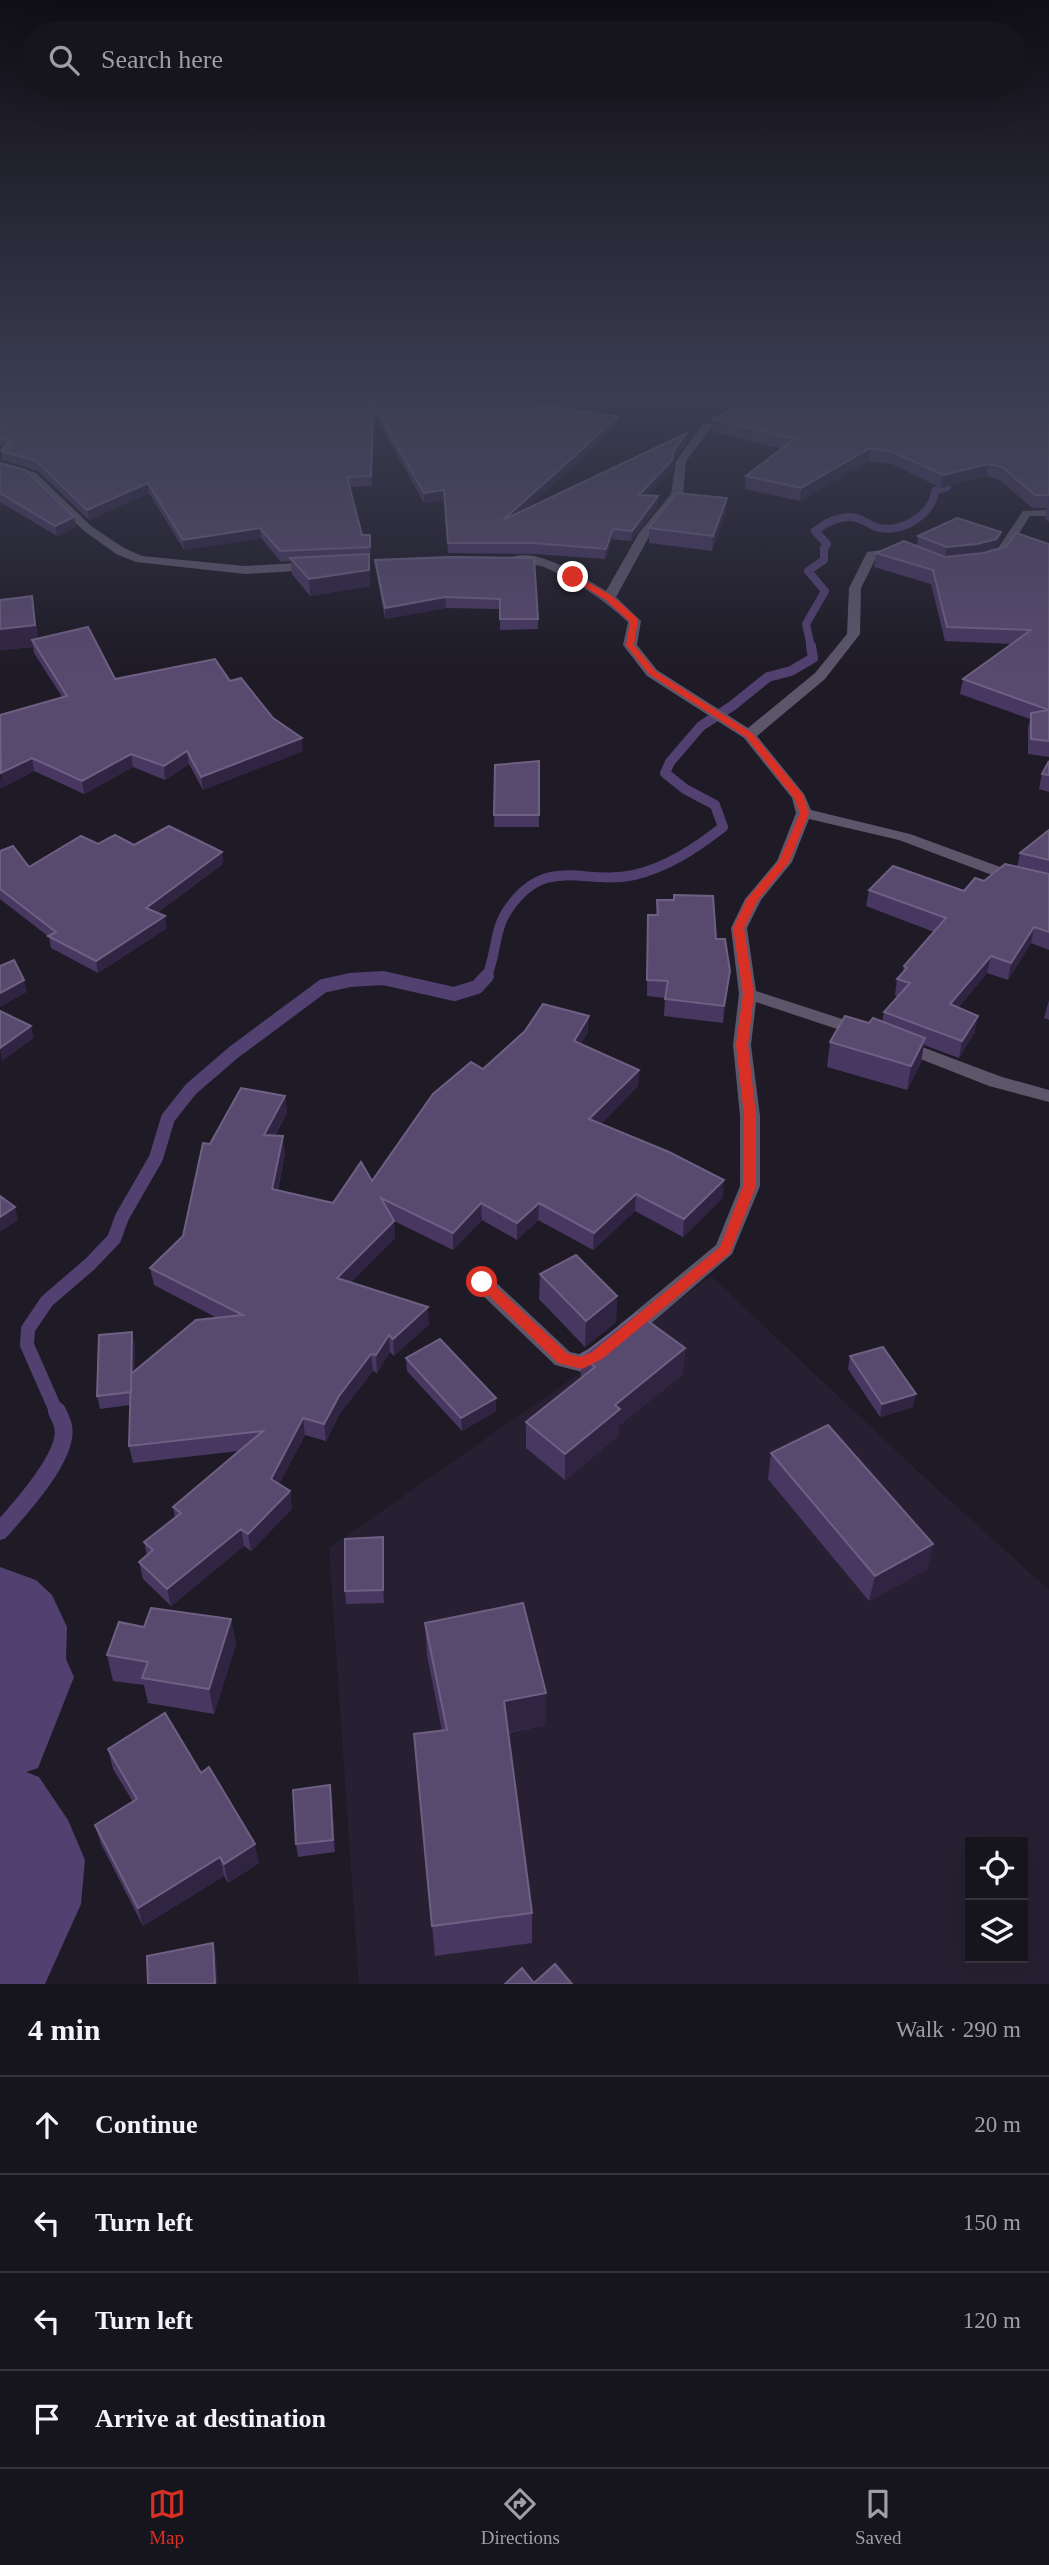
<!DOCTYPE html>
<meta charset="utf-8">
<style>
body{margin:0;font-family:"Times New Roman",serif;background:#1f1d25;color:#f1f3f6}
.controls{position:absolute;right:21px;bottom:21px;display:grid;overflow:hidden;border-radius:0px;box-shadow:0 7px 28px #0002}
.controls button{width:63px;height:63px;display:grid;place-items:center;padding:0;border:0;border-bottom:2px solid #35333b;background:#16141c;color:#f1f3f6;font:35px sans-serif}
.stop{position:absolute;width:21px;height:21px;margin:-16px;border:5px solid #d93025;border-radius:50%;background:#fff}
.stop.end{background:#d93025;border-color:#fff;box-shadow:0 2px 7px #0008}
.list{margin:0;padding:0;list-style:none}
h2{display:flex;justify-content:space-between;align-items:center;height:91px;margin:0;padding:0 28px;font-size:30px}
h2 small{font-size:23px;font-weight:400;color:#9e9ea3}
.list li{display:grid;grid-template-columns:46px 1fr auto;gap:21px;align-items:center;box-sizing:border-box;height:98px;padding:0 28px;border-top:2px solid #35333b}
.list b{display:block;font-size:26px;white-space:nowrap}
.list em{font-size:23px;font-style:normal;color:#9e9ea3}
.icon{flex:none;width:38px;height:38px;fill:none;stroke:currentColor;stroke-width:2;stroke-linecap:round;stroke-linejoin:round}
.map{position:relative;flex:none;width:1049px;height:1984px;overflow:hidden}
.search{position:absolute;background:#16141c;box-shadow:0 7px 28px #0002;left:21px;right:21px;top:21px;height:77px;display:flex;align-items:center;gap:18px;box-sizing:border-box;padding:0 24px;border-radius:38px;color:#9e9ea3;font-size:26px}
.sheet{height:483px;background:#16141c}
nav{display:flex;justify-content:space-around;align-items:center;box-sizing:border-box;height:98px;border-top:2px solid #35333b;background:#16141c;font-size:19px;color:#9e9ea3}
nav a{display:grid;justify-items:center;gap:4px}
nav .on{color:#d93025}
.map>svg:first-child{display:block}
.built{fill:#272032;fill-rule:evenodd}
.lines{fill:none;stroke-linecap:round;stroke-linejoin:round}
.stream-far3{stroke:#524070;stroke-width:8}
.stream-far2{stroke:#524070;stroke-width:10}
.stream-far1{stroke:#524070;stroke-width:14}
.stream{stroke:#524070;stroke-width:18}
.river{fill:#524070;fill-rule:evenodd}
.minor{fill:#5d566b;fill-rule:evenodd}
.wall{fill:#483761}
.shaded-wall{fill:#302443}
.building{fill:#58496f;stroke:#6e6082;stroke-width:2}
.route{fill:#d93025}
</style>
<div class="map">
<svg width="1049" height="1984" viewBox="0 0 1049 1984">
<rect width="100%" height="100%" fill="#1e1a26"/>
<path class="built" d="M711,1276L924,1477L1049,1590V1984H359L329,1548L600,1359ZM970,1842H1023V1958H970Z"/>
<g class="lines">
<g class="stream-far3">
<polyline points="1016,405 1030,400 1034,395"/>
<path d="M811,647L806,624L825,591L808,571L824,560V548L827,544L815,531C825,523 837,517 850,517C861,517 867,524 876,527C899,535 933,515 935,491L947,487L942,474"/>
</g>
<g class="stream-far2">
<polyline points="367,978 387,978"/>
<path d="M486,978C497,955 493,930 509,908C547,854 583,886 634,875C668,867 696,848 723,827L715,805L685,789L665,773L670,762L701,726L732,706L768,677L791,671L813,658L811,646"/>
</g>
<polyline class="stream-far1" points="57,1413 27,1345 28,1329 47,1301 90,1264 114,1239 122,1217 156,1158 168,1118 191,1089 234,1052 323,986 350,980 383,978 454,994 477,987 487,976"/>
<path class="stream" d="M0,1531C18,1511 70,1455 63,1426C62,1421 59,1416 57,1411"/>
<polygon class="river" points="0,1567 36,1580 52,1595 67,1627 66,1659 74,1677 38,1768 26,1772 39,1777 68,1820 85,1860 81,1904 45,1984 0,1984"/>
<g class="minor">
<path d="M704,423L713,425L686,461L683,494L650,535L616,597L641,621L637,645L657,670L748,728L815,673L847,634L849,588L867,552L901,547V553L876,558L861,588L860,634L825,679L757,736L804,794L811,810L910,834L1003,868L1049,879V889L992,875L899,840L809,819L792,862L761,900L747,928L756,991L867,1027L870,1031L861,1037L756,1002L751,1045L760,1116V1186L732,1254L634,1338L626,1340L618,1338L615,1332L618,1326L716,1245L740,1186V1116L733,1045L739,994L731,928L745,899L777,861L796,813L792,798L744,738L647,676L623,645L628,622C604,600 575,580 544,567C533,562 517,568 507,560C531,542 584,578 606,591L639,533L671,494L676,461Z"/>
<polygon points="0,462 36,473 91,526 124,548 142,556 245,566 313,562 319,566 313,570 245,574 136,562 116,554 83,530 28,477 0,469"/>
<polygon points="1049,510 1049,516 1030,516 1004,557 984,561 984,555 996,551 1023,511"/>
<polygon points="901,1039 1002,1077 1049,1090 1049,1102 989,1086 895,1049 892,1045"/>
<polygon points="482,1274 489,1276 570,1352 579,1354 602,1342 610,1345 613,1351 610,1357 582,1372 555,1365 475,1288 471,1282 475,1276"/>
</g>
</g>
<g class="wall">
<polygon points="0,395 188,400 187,395 539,395 530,403 618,426 527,508 686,443 674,459 672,470 647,495 658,496 658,506 631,541 612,539 605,559 533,554 448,553 444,500 424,503 374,413 372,486 349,487 362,535 371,545 370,557 369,557 370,586 310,596 292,574 291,561 281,562 261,538 184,550 149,493 89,520 38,471 3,460 1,451 4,447 0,446"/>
<polygon points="712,395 1022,395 1022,396 1049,403 1049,522 1045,519 1047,508 1032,508 1000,480 986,476 941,488 892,464 869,461 800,501 745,489 746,476 781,449 711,431 712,419 745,403"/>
<polygon points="0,463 74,517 76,527 57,536 0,502"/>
<polygon points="727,498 726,512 712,551 649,543 649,528"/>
<polygon points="1001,532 999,542 994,549 979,553 1049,544 1049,757 1028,754 1028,728 1030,719 960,694 963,679 1012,644 945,641 931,584 874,567 876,553 917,546 918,536"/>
<polygon points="450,557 538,619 538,629 500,630 500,609 446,608 385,619 376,570 375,560"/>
<polygon points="32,596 38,638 115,679 230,681 273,718 303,751 203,790 189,764 165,780 133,767 84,794 34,771 3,787 62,697 34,653 33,647 0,650 0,600"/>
<polygon points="539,761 539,827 494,827 495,765"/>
<polygon points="1049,761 1049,792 1039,789 1042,774"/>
<polygon points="1049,830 1049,950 1031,943 1008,980 987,973 958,1008 975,1032 959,1058 924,1045 921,1062 907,1090 827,1067 830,1042 869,1023 882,1022 884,1012 898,997 895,995 897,979 903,973 904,966 934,932 866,906 869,890 964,891 984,881 1017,867 1020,853"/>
<polygon points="98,844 134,845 222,852 223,864 157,913 167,928 98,973 51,948 49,937 0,899 0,851 29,867"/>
<polygon points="674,895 716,939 730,971 723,1023 664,1016 665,998 647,996 648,915 656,915 657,900 673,900"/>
<polygon points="1049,1000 1049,1020 1044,1018"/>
<polygon points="588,1032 581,1044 639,1070 638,1086 601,1124 723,1197 683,1237 635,1211 593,1250 538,1220 517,1240 482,1220 453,1250 394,1221 395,1238 351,1282 429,1324 394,1356 390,1352 377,1373 373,1371 340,1413 326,1441 305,1435 279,1484 290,1491 292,1509 251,1551 244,1546 171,1606 143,1579 139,1562 147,1555 144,1542 175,1518 173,1507 239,1451 133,1463 129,1446 130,1405 100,1409 97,1396 135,1345 134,1372 217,1318 154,1285 150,1268 183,1236 210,1144 285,1096 287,1113 275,1136 285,1153 278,1190 333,1203 372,1181 483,1069"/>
<polygon points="540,1274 617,1296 616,1322 585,1347 539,1299"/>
<polygon points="685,1348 683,1374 619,1425 619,1435 565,1480 526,1448 526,1422 581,1378 581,1356"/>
<polygon points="850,1356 913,1407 880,1417 848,1369"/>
<polygon points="406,1358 496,1398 496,1411 462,1431 407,1371"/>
<polygon points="771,1453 933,1544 927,1569 869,1601 768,1479"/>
<polygon points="384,1550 384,1603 346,1604 345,1591"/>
<polygon points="231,1619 236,1644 214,1714 148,1703 144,1685 113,1681 107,1655 144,1627"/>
<polygon points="425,1623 546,1693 546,1725 508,1733 532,1913 532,1943 435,1956 414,1734 442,1731 427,1655"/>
<polygon points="108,1749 201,1773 259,1863 228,1883 224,1876 143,1926 101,1844 95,1825 133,1802 113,1769"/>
<polygon points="332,1797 335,1852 298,1857 296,1844"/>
</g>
<g class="shaded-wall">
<polygon points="529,395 539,395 521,411 521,401"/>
<polygon points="373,404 374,413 372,486 371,476"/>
<polygon points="618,417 618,426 503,530 503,520"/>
<polygon points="687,433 686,443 674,459 672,470 638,505 639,495"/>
<polygon points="870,448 869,461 800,501 801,488"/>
<polygon points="988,464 986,476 941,488 943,475"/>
<polygon points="148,483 149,493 89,520 87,510"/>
<polygon points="444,490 444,500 424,503 424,493"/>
<polygon points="658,496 658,506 631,541 632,531"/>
<polygon points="727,498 726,512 712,551 713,536"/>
<polygon points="74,517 76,527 57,536 55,526"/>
<polygon points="260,528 261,538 184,550 183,540"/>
<polygon points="613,529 612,539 605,559 606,549"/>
<polygon points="1001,532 999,542 994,549 975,554 945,557 947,547"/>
<polygon points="369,554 370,586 310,596 309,579"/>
<polygon points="32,596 39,646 32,640 33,647 0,650 0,629"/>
<polygon points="445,597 446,608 385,619 385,608"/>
<polygon points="302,738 303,751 203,790 201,777"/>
<polygon points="187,751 189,764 165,780 164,766"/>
<polygon points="131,754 133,767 84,794 82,781"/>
<polygon points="32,758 34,771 3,787 1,773"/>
<polygon points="0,776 3,787 0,788"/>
<polygon points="222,852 223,864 148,920 146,908"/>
<polygon points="165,916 167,928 98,973 96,961"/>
<polygon points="1034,927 1031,943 1008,980 1011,963"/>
<polygon points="991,956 987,973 947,1021 950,1004"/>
<polygon points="730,971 728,987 723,1023 724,1006"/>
<polygon points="24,980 27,992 0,1007 0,993"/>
<polygon points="589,1016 588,1032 573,1058 574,1041"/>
<polygon points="978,1016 975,1032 959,1058 962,1041"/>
<polygon points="31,1026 34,1038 2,1061 0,1048"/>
<polygon points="925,1038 921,1062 907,1090 911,1066"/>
<polygon points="639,1070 638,1086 589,1136 589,1119"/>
<polygon points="285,1096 287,1113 266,1152 264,1135"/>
<polygon points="283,1136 285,1153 274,1206 272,1189"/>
<polygon points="724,1180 723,1197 683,1237 684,1219"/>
<polygon points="636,1194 635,1211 593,1250 594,1233"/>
<polygon points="481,1203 482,1220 453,1250 453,1233"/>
<polygon points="539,1203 538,1220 517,1240 517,1223"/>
<polygon points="15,1207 18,1220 0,1232 0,1217"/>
<polygon points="394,1221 395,1238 338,1295 337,1278"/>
<polygon points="617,1296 616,1322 585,1347 586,1321"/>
<polygon points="428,1307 429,1324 394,1356 393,1339"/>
<polygon points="132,1332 135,1345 134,1405 131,1392"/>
<polygon points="389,1335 390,1352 377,1373 376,1355"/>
<polygon points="685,1348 683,1374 619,1425 619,1435 565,1480 565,1454 615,1405"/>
<polygon points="371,1354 373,1371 340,1413 326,1441 324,1424 339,1396"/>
<polygon points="916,1394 913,1407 880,1417 882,1404"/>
<polygon points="496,1398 496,1411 462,1431 461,1418"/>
<polygon points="303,1418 305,1435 273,1496 271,1479"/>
<polygon points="290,1491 292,1509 251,1551 248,1534"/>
<polygon points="241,1529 244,1546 171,1606 167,1589"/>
<polygon points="383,1537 384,1550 384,1603 383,1590"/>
<polygon points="933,1544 927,1569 869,1601 875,1576"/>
<polygon points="231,1619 236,1644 214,1714 209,1689"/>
<polygon points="546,1693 546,1725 504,1733 504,1701"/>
<polygon points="330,1785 332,1797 335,1852 333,1840"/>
<polygon points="255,1844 259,1863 228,1883 224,1864"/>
<polygon points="220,1857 224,1876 143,1926 138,1908"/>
<polygon points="213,1943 216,1955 218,1984 215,1983"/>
</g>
<g class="building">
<polygon points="0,395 139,395 188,401 187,395 529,395 521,401 618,417 503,520 687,433 674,450 672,460 639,495 658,496 632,531 613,529 606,549 533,543 448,543 444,490 424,493 373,404 371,476 347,477 362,535 370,535 370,547 280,551 260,528 183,540 148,483 87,510 36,461 1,451 11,441 0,437"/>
<polygon points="760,395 1022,395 1022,396 1049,403 1049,495 1035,495 1002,467 988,464 943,475 893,452 870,448 801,488 746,476 794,439 712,419 762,395"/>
<polygon points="0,463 25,470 74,517 55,526 0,493"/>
<polygon points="676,493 727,498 713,536 649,528"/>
<polygon points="957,518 1001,532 996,539 977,544 947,547 918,536"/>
<polygon points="1016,533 1049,544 1049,710 963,679 1031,630 947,627 933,570 876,553 904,541 945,557 984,553 1007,546"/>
<polygon points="369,554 369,570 309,579 290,558"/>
<polygon points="450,557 534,558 538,619 500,619 500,599 445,597 385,608 375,560"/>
<polygon points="32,596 35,625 0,629 0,600"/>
<polygon points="88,627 115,679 215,659 230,681 241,678 273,718 302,738 201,777 187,751 164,766 131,754 82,781 32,758 1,773 0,715 67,696 32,640"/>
<polygon points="1049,710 1049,741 1031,739 1031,713"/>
<polygon points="539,761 539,815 494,815 495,765"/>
<polygon points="1049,761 1049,775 1042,774"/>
<polygon points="169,826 222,852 146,908 165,916 96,961 48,936 56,932 0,889 0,851 13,846 29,867 81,836 98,844 115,835 134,845"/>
<polygon points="1049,830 1049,860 1020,853"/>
<polygon points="1005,864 1049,874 1049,932 1034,927 1011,963 991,956 950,1004 978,1016 962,1041 884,1012 910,983 897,979 907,968 904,966 946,918 869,890 893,866 964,891 975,878 984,881"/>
<polygon points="674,895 713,896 716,939 725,939 730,971 724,1006 665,999 668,981 647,980 648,915 658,915 657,900 674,900"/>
<polygon points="14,960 24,980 0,993 0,966"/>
<polygon points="543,1004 589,1016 574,1041 639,1070 589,1119 669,1152 724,1180 684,1219 636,1194 594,1233 539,1203 517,1223 481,1203 453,1233 381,1198 394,1221 337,1278 428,1307 393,1339 389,1335 376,1355 371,1354 339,1396 324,1424 303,1418 271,1479 290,1491 248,1534 241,1529 167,1589 139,1562 153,1550 144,1542 181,1513 173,1507 263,1431 129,1446 131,1374 196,1320 243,1315 150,1268 183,1236 203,1143 210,1144 241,1088 285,1096 264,1135 283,1136 272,1189 333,1203 361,1162 372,1181 433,1094 471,1062 483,1069 525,1031"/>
<polygon points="0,1011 31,1026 0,1048"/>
<polygon points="845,1016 869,1023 873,1018 925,1038 911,1066 830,1042"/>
<polygon points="0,1196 15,1207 0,1217"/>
<polygon points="576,1255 617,1296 586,1321 540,1274"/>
<polygon points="637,1313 685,1348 615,1405 620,1409 565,1454 526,1422 595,1367 581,1356"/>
<polygon points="132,1332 131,1392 97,1396 99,1335"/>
<polygon points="440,1339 496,1398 461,1418 406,1358"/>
<polygon points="883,1347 916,1394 882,1404 850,1356"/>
<polygon points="828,1425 933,1544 875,1576 771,1453"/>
<polygon points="383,1537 383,1590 345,1591 345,1539"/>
<polygon points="523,1603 546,1693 504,1701 532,1913 432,1926 414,1734 447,1730 425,1623"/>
<polygon points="151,1608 231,1619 209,1689 142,1678 148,1662 107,1655 119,1622 144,1627"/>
<polygon points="165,1713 201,1773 209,1767 255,1844 224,1864 220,1857 138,1908 95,1825 137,1799 108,1749"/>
<polygon points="330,1785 333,1840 296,1844 293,1790"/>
<polygon points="213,1943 215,1983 210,1984 148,1984 147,1956"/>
<polygon points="555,1964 572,1984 505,1984 522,1968 534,1983"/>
</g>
<linearGradient id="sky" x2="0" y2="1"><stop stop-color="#100e15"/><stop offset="0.59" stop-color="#3b3e52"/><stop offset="1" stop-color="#3b3e52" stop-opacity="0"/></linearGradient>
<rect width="1049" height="673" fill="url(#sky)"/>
<polygon class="route" points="573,574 612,596 638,619 634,645 655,671 752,733 803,795 809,813 789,862 758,900 744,928 754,994 748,1045 756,1116 756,1186 730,1253 602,1359 582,1369 558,1363 475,1282 477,1278 487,1278 568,1354 581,1357 592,1352 720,1247 743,1186 744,1116 736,1045 743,994 733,928 747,899 779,861 800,813 794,798 746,737 649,674 626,645 630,622 606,600 570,578"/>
</svg>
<div class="controls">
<button><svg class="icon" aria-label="locate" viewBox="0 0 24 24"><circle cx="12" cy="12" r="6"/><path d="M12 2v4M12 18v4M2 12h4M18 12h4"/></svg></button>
<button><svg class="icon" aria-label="layers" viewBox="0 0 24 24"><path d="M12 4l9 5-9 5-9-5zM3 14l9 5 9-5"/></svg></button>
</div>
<div class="stop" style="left:482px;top:1282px"></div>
<div class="stop end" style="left:573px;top:577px"></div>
<div class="search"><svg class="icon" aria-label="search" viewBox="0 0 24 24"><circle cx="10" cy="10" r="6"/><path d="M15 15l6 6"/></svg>Search here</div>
</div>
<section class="sheet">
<h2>4 min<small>Walk · 290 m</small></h2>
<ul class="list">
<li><svg class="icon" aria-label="ahead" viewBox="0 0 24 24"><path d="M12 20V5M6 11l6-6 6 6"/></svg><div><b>Continue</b></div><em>20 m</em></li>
<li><svg class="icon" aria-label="left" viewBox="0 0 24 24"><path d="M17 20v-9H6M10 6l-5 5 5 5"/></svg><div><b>Turn left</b></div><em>150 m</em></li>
<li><svg class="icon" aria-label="left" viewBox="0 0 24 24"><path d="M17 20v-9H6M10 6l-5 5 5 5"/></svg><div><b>Turn left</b></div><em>120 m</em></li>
<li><svg class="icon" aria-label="arrive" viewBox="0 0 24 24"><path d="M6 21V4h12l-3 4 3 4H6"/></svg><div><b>Arrive at destination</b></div></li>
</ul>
</section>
<nav>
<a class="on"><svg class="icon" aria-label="map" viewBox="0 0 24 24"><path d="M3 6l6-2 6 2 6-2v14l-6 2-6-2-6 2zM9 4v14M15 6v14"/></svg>Map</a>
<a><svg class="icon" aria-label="directions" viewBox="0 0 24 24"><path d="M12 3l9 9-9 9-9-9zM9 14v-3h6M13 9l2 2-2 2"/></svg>Directions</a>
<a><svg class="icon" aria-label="saved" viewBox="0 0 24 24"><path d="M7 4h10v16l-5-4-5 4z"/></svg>Saved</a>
</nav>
